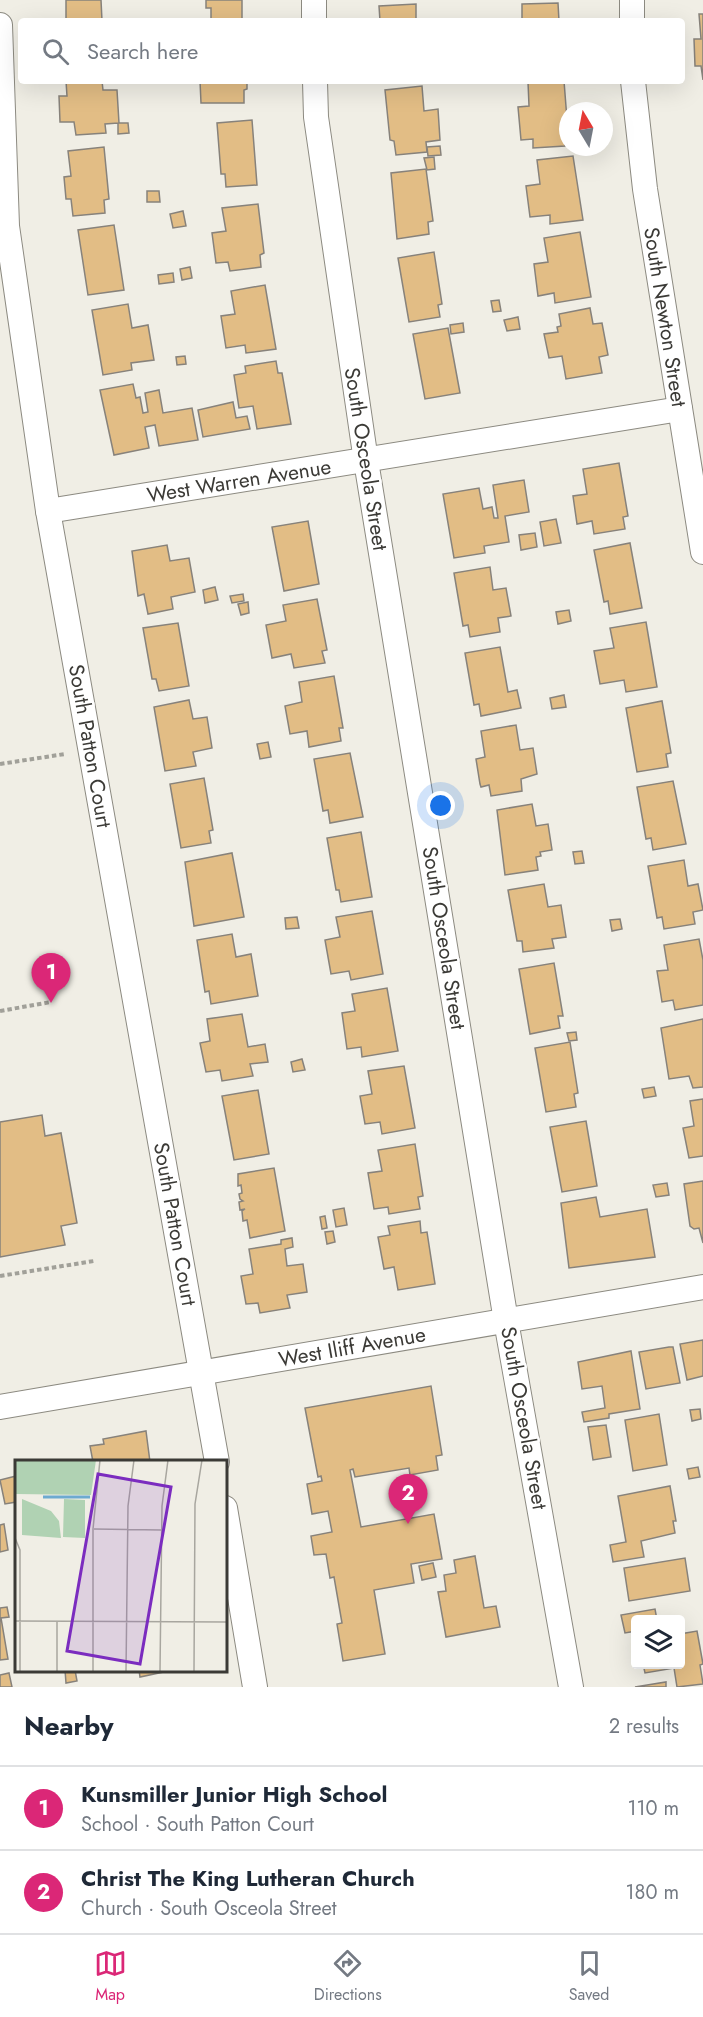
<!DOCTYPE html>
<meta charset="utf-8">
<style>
body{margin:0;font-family:Jost,sans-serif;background:#f2f2f3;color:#1f2937}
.controls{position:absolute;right:18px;bottom:18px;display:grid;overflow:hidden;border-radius:6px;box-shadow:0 6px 24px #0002}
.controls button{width:54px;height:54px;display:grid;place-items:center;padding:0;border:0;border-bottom:2px solid #e0e1e3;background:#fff;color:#1f2937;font:30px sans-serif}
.compass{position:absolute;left:559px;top:102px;width:54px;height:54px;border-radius:50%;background:#fff;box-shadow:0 6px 24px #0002;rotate:350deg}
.you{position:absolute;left:441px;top:806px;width:21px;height:21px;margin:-15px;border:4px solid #fff;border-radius:50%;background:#1a73e8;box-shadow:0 0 0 9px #1a73e833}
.badge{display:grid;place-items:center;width:39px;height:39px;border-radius:50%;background:#db2777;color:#fff;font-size:20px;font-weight:700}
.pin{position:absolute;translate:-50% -50px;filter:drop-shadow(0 2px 3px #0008)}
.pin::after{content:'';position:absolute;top:32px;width:21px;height:18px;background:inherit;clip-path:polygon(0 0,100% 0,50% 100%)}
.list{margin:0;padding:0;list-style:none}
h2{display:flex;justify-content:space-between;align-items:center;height:78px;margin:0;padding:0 24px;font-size:26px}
h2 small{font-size:20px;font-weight:400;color:#747a83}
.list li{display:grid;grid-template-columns:39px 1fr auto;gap:18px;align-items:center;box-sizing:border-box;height:84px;padding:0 24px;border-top:2px solid #e0e1e3}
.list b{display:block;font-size:22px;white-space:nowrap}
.list p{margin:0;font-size:20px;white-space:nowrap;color:#747a83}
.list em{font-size:20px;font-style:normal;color:#747a83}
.icon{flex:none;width:33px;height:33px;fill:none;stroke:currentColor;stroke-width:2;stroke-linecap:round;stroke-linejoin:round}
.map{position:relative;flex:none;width:703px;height:1687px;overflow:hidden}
.search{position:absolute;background:#fff;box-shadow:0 6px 24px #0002;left:18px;right:18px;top:18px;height:66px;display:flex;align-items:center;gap:15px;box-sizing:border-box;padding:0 21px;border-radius:6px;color:#747a83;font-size:22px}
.sheet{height:246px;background:#fff}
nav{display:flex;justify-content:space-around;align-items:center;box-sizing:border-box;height:84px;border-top:2px solid #e0e1e3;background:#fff;font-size:16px;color:#747a83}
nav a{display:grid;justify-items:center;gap:3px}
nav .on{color:#db2777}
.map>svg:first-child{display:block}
.building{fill:#e2bd85;stroke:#87827b;stroke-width:1.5}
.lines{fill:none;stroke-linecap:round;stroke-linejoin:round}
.minor-casing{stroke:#8c8a81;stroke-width:26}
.path{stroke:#a1a099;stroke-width:4;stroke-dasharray:4.5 3;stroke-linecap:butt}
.minor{stroke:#fff;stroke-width:24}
.labels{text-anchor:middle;stroke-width:5;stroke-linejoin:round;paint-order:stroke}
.street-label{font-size:21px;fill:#3b3a36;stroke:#fff}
.inset-river{fill:none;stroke:#6daad0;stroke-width:3}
.inset-road{fill:none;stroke:#a8a69f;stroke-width:1.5}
.view{fill:#7b2cbf;fill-opacity:0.15;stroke:#7b2cbf;stroke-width:3}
.inset-edge{fill:none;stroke:#3b3a36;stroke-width:3}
</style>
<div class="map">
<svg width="703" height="1687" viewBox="0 0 703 1687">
<rect width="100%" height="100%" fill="#f0eee5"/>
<g class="building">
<polygon points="66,0 101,0 102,21 66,21"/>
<polygon points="206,0 242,0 242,20 211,21 211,8 206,8"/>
<polygon points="558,3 559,21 522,21 522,4"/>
<polygon points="416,4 416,21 380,21 379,6"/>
<polygon points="699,14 703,14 703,80 701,66 695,66 694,39 701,39"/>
<polygon points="66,81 102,81 103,90 117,90 119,123 128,123 129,133 118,134 118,123 105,124 106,133 76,135 74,122 60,122 59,96 67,96"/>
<polygon points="200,81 247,81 247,89 244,90 244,103 201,103"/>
<polygon points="564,81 568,132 564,133 565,146 533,148 533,139 521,140 518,107 529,106 528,82"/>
<polygon points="422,86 424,111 438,109 440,140 426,142 427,152 396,155 394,141 390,140 385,90"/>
<polygon points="252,120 257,185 226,187 225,174 221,174 217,123"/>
<polygon points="440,146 441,155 428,156 427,147"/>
<polygon points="104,147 109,199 104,200 105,213 73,216 71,199 66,199 64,177 71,176 68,151"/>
<polygon points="573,156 583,220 550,224 550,215 530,217 526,186 540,184 537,160"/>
<polygon points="434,157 435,169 427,170 424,158"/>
<polygon points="426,169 433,221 428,222 429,234 397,239 391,173"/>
<polygon points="147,191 159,191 160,202 147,202"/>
<polygon points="258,204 264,253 260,255 261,267 230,271 228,262 216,263 212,233 226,231 222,208"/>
<polygon points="183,211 186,226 173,228 170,214"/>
<polygon points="114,225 124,290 88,295 78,230"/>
<polygon points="580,232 591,297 555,303 554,293 538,296 534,264 548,262 544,238"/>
<polygon points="434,252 442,304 438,305 440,317 409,322 398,258"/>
<polygon points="190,267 192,278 182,280 180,269"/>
<polygon points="173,273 174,282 159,284 158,275"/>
<polygon points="265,285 276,349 246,353 245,345 226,348 221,316 235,314 231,291"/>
<polygon points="499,300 501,311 493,312 491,301"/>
<polygon points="128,304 132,328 148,325 154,360 131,363 132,370 103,375 92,310"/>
<polygon points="590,308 593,324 602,323 608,355 599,357 602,373 566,379 562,356 549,358 544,334 558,332 557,327 561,326 559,314"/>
<polygon points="518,317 520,329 507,331 504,320"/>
<polygon points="463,323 464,332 451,334 450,325"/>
<polygon points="448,328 460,393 425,399 413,334"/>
<polygon points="185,356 186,364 177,365 176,357"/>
<polygon points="276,361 278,373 282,373 291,424 257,429 253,406 239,408 234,375 246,373 245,366"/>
<polygon points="133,384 136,398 140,397 143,413 148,412 145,393 159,390 163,413 192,408 198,440 159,446 155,425 145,427 149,448 114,455 100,390"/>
<polygon points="233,402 236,418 247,416 250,429 203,437 198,410"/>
<polygon points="619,463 628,516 623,517 625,529 594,534 592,521 577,524 573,496 587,494 583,469"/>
<polygon points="524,480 529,512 505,516 509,542 484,546 485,553 454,558 443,494 479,488 483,509 492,507 494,518 498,518 493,485"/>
<polygon points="556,519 561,543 544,546 540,522"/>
<polygon points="308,521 319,584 284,591 272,527"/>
<polygon points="535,533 537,547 521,550 519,535"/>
<polygon points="630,543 642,608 610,614 608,601 604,602 594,550"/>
<polygon points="167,545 170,561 189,558 195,592 171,597 173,609 148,614 144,594 138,596 132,551"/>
<polygon points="490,567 493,590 506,588 511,616 498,618 500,632 470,637 468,625 463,626 454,573"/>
<polygon points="215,587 218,600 205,603 203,590"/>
<polygon points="243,594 244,601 232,603 230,596"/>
<polygon points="317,599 327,650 322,651 325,663 294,668 291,654 272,658 266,625 286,621 283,605"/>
<polygon points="248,602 249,613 241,615 238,604"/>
<polygon points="569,610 571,621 558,624 556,612"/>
<polygon points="646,622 657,687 626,692 624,680 600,684 594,651 614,648 610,628"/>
<polygon points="178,623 189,686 159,691 156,679 152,679 143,628"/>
<polygon points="500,647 508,692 517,690 521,708 481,716 479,704 474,705 465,653"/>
<polygon points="334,676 343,728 339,728 341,741 309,747 307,731 290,734 285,706 302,702 299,682"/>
<polygon points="564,695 566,707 552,709 550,698"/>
<polygon points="189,700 193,719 207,717 212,748 193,752 196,766 165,771 154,707"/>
<polygon points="662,701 671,753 666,754 668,767 637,772 626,708"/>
<polygon points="516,725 520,750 533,748 537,774 521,779 522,791 491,796 489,785 481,787 480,784 476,759 485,757 481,731"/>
<polygon points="268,742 271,757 260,759 257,744"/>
<polygon points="350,753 363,817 330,823 328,810 323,811 314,759"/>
<polygon points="204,778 213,830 209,831 211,843 181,848 170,784"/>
<polygon points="673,781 686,844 653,850 651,838 646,839 637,787"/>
<polygon points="532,804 536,826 548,824 552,850 540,852 541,856 536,857 538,870 505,875 497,810"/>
<polygon points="361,832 372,897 341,902 339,890 336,890 327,838"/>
<polygon points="582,851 584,863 575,864 573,852"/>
<polygon points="232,853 244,917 194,926 185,862"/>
<polygon points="684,860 688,886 698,884 703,910 693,912 695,924 664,929 662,917 657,918 648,866"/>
<polygon points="544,884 548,907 561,905 566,937 552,939 554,948 523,952 522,941 517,941 508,890"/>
<polygon points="372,911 383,974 351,980 349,971 331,974 325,940 340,937 336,917"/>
<polygon points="297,917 299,928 286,929 285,918"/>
<polygon points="620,919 622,929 612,931 610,920"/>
<polygon points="232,934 236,957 251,954 258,996 211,1004 209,991 205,992 197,940"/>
<polygon points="699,939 703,960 703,1005 675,1010 673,1000 662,1002 657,971 668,970 664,945"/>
<polygon points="554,963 563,1016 558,1016 560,1028 530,1034 519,969"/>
<polygon points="387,988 398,1051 362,1057 361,1047 347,1049 342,1013 355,1011 352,994"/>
<polygon points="242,1014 248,1047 265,1044 268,1062 250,1064 253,1076 222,1081 220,1070 206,1072 200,1043 210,1041 207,1019"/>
<polygon points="703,1019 703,1087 693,1088 689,1076 669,1079 661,1028"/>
<polygon points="576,1032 577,1040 569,1041 567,1033"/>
<polygon points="570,1042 578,1093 574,1094 576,1107 546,1112 535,1048"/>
<polygon points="302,1059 305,1070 293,1072 291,1062"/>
<polygon points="404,1066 415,1128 382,1134 380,1122 365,1124 360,1096 372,1094 368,1071"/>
<polygon points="654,1087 656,1096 644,1098 642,1089"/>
<polygon points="258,1090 269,1154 234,1160 222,1096"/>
<polygon points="703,1099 703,1156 689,1158 683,1128 694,1126 690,1101"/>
<polygon points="42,1115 45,1136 61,1133 77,1223 61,1226 65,1245 0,1257 0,1122"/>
<polygon points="586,1121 597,1186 562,1192 550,1127"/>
<polygon points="415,1144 423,1196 418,1197 420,1209 389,1214 388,1207 374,1209 368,1173 382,1171 378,1150"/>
<polygon points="274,1168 285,1231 250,1238 247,1220 243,1221 242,1211 245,1209 240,1210 239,1202 243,1201 240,1199 239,1194 242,1193 241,1185 238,1186 238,1174"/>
<polygon points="703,1181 703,1243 699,1228 694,1229 690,1226 684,1184"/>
<polygon points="667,1183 669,1195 656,1197 653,1185"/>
<polygon points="596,1197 600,1217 647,1209 655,1257 569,1268 561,1203"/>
<polygon points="344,1208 347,1225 336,1227 333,1210"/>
<polygon points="325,1216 327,1228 322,1229 320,1217"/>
<polygon points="420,1221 421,1233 427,1232 435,1284 398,1290 394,1267 384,1269 378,1237 390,1235 388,1226"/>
<polygon points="333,1231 335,1242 327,1244 325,1232"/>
<polygon points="292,1238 293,1247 285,1249 287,1266 303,1264 307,1292 287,1295 290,1308 260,1313 258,1303 246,1304 241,1276 253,1274 249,1249 281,1244 281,1240"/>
<polygon points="703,1340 703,1376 687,1380 680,1344"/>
<polygon points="669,1347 673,1347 680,1383 646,1389 639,1352"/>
<polygon points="631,1351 640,1409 609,1414 609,1418 584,1422 582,1412 605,1408 602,1386 582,1389 578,1362"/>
<polygon points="431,1386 442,1455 436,1456 438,1470 410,1475 409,1468 355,1477 353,1469 350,1470 361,1527 434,1514 442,1559 411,1564 414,1583 374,1590 385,1654 343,1661 337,1624 342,1623 334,1577 330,1578 326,1554 314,1555 311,1536 332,1532 328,1511 312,1514 307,1484 322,1481 321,1476 318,1477 305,1408"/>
<polygon points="700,1409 701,1419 692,1421 690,1410"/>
<polygon points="659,1414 667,1465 633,1471 625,1420"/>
<polygon points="606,1425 611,1457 593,1460 588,1427"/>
<polygon points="146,1431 150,1462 93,1462 90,1446 104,1444 103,1439"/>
<polygon points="698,1467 700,1477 689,1479 687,1469"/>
<polygon points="16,1476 16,1502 5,1504 0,1480"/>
<polygon points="670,1486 676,1521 673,1521 675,1533 641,1541 644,1557 613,1562 610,1545 626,1542 618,1496"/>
<polygon points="4,1524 8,1550 0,1552 0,1525"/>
<polygon points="475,1556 484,1608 496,1606 500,1627 446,1637 438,1592 446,1591 444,1575 456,1573 454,1560"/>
<polygon points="685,1558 690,1591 629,1601 624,1568"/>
<polygon points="433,1563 436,1577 422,1580 419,1566"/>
<polygon points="7,1607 9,1617 1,1618 8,1659 0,1660 0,1608"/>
<polygon points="655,1609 657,1620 636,1620 636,1631 625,1633 621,1615"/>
<polygon points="697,1631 703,1664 700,1665 703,1684 677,1687 674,1668 645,1673 643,1664 680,1664 680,1634"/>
<polygon points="65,1670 75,1670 77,1681 66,1683"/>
<polygon points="139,1670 173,1670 140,1677"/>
<polygon points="9,1673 12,1687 0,1687 0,1675"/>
<polygon points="666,1682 666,1687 635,1687 641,1686"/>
</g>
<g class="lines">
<defs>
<g id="minor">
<polyline points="314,0 314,21"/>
<polyline points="632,0 632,21"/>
<polyline points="0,25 7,226 48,511 217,1462"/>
<polyline points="315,81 316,117 366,461 506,1321 571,1687"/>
<polyline points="633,81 645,189 703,552"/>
<polyline points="48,511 680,409"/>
<polyline points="0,1407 703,1287"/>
<polyline points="225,1508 255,1687"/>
</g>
</defs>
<use href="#minor" class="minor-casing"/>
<g class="path">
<polyline points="0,764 65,754"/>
<polyline points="0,1011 51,1002"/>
<polyline points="0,1276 94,1261"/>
</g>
<use href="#minor" class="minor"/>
</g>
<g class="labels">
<g class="street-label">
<text transform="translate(665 317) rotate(81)" y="7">South Newton Street</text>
<text transform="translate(366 459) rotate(81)" y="7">South Osceola Street</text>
<text transform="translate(239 481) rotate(-9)" y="7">West Warren Avenue</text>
<text transform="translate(90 746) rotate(80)" y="7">South Patton Court</text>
<text transform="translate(444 938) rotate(81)" y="7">South Osceola Street</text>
<text transform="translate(175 1224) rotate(80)" y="7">South Patton Court</text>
<text transform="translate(352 1347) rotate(-10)" y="7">West Iliff Avenue</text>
<text transform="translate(524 1418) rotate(80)" y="7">South Osceola Street</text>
</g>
</g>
<g transform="translate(15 1460)">
<rect width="212" height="212" fill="#f0eee5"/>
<path d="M0,0H81L76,35L0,34Z" fill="#b0d2b3"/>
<path d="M7,39L36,51L44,61L46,78L7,75ZM49,39L70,40V78L48,77Z" fill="#b0d2b3"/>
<path class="inset-river" d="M28,37H75"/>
<path class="inset-road" d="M79,69L146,70M0,78L5,90V211M0,161L212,162M42,211V161M78,211V69L85,0M111,211L113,46L119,0M145,211L147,46L153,0M179,211L180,44L187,0"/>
<path class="view" d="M83,14L156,27L125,204L52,191Z"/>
<rect width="212" height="212" class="inset-edge"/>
</g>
</svg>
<div class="controls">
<button><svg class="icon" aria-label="layers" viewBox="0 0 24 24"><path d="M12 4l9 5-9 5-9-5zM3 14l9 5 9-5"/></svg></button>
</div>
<svg class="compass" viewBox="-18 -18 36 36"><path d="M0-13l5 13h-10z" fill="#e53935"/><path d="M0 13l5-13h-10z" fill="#747a83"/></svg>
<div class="you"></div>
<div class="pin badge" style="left:51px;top:1003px">1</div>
<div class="pin badge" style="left:408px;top:1524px">2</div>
<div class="search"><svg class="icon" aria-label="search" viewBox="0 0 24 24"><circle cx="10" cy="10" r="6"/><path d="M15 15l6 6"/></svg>Search here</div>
</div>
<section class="sheet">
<h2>Nearby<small>2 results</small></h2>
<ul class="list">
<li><span class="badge">1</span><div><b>Kunsmiller Junior High School</b><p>School · South Patton Court</p></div><em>110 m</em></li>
<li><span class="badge">2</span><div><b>Christ The King Lutheran Church</b><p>Church · South Osceola Street</p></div><em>180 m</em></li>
</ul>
</section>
<nav>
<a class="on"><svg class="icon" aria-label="map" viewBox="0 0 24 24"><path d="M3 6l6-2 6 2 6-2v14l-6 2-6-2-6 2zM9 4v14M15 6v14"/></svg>Map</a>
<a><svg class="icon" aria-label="directions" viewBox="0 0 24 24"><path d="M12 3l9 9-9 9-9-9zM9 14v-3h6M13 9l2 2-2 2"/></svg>Directions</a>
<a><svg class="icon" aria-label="saved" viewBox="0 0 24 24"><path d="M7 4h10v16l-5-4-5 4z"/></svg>Saved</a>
</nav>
